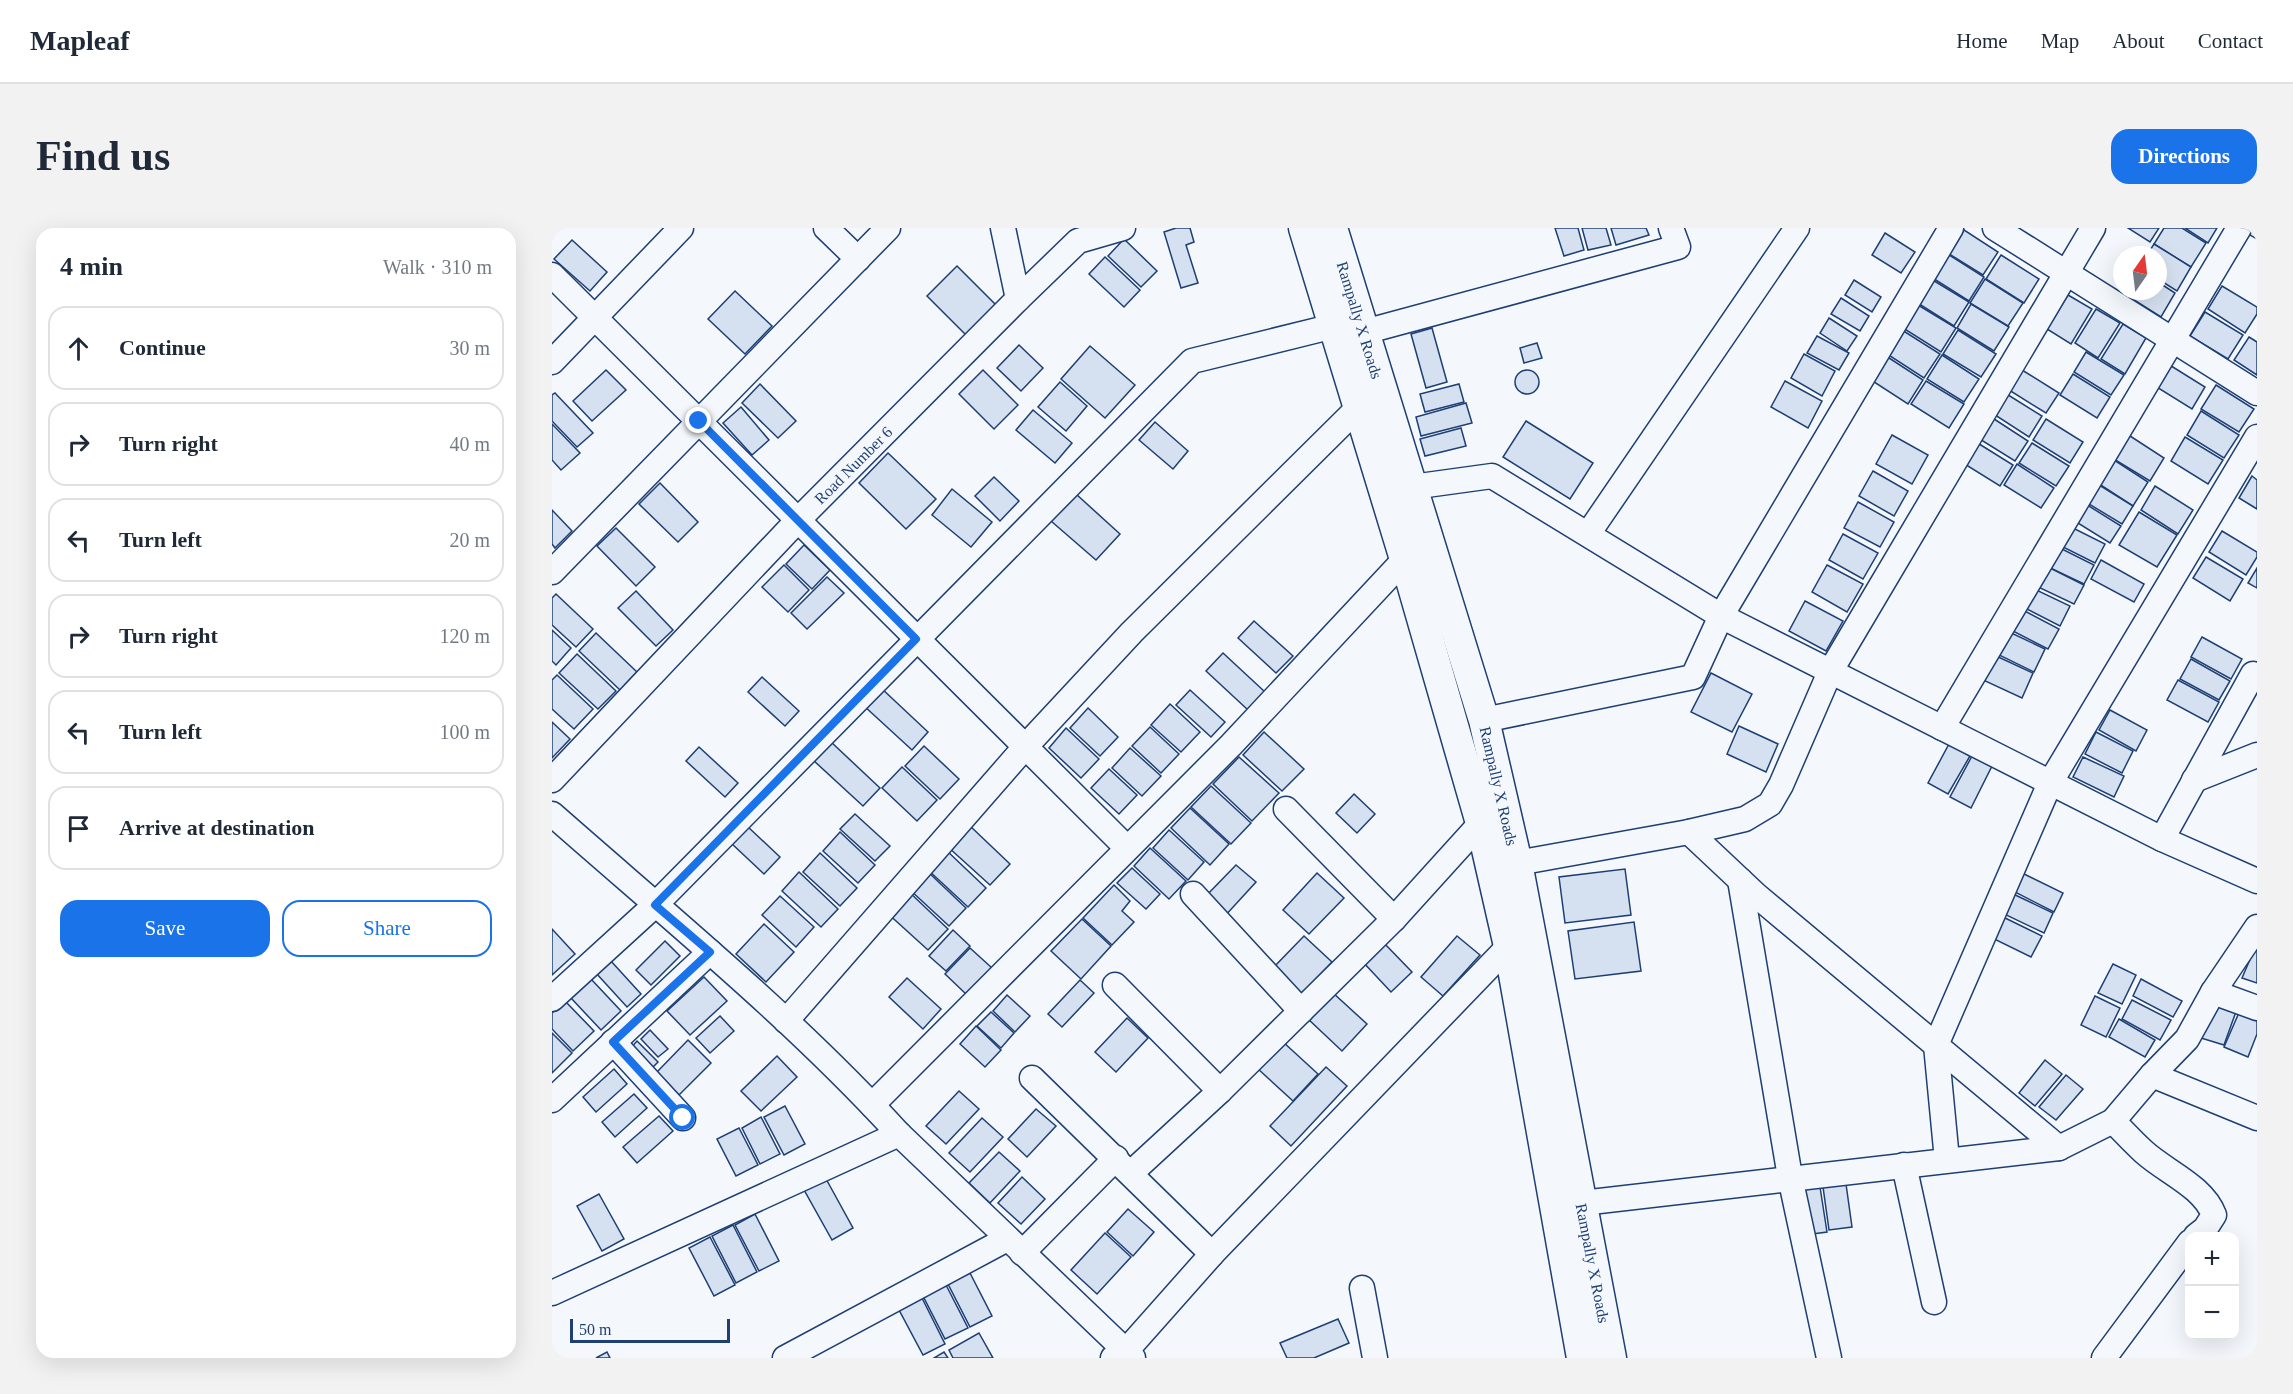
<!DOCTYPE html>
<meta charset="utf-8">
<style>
body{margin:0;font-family:Georgia,serif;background:#f2f2f3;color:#1f2937}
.controls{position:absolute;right:18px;bottom:18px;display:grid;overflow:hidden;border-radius:12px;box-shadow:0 6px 24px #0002}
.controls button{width:54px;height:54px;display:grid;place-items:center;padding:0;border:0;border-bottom:2px solid #e0e1e3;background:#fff;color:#1f2937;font:30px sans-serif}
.compass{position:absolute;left:1561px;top:18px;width:54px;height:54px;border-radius:50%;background:#fff;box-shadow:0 6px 24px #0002;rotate:14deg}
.scale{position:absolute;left:18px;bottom:15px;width:160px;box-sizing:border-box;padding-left:6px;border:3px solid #1d3f73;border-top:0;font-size:16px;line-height:21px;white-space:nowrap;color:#1d3f73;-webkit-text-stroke:4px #f4f7fb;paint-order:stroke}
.stop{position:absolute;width:18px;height:18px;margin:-14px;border:4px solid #1a73e8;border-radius:50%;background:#fff}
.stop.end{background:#1a73e8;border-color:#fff;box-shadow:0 2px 6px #0008}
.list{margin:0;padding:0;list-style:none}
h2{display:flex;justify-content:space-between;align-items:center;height:78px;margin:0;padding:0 24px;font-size:26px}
h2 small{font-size:20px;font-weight:400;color:#747a83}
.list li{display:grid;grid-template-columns:39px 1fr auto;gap:18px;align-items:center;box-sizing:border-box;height:84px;margin:0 12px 12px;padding:0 12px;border:2px solid #e0e1e3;border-radius:18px}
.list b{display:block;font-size:22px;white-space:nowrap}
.list em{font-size:20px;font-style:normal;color:#747a83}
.actions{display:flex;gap:12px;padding:18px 24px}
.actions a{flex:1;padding:14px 0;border:2px solid #1a73e8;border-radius:18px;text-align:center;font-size:21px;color:#1a73e8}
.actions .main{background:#1a73e8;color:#fff}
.icon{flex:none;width:33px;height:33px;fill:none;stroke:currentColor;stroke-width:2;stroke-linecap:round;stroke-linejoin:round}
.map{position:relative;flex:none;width:1705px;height:1130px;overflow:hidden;border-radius:18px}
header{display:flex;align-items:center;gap:36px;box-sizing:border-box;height:84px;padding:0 30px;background:#fff;border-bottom:2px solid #e0e1e3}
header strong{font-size:28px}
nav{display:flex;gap:33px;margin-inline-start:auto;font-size:21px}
.intro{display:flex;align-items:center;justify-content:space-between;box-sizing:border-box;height:144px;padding:0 36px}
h1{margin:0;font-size:42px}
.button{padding:15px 27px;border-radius:18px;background:#1a73e8;color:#fff;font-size:21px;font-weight:700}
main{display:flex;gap:36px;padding:0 36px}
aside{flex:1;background:#fff;border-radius:18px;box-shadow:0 6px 24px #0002}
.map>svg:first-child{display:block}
.building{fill:#d5e0f0;stroke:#1d3f73;stroke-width:1.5}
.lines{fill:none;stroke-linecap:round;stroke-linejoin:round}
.minor-casing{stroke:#1d3f73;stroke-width:27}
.major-casing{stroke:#1d3f73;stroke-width:33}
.minor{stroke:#f4f7fb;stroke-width:24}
.major{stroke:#f4f7fb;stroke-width:30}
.route{stroke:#1a73e8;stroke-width:8}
.labels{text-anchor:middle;stroke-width:4.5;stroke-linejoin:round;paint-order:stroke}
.street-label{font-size:16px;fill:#1d3f73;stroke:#f4f7fb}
</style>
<header>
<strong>Mapleaf</strong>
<nav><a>Home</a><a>Map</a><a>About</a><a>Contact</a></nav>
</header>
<div class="intro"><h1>Find us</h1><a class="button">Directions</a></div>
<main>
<aside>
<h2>4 min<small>Walk · 310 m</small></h2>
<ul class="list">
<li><svg class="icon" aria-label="ahead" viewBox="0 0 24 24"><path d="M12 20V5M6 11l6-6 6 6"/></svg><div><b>Continue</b></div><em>30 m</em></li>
<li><svg class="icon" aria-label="right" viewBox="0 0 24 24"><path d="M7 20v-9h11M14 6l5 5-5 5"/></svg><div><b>Turn right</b></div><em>40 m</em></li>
<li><svg class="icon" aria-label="left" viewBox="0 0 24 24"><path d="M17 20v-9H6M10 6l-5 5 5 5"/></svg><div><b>Turn left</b></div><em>20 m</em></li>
<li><svg class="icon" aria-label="right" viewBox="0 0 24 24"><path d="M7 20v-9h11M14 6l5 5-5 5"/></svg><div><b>Turn right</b></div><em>120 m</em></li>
<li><svg class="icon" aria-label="left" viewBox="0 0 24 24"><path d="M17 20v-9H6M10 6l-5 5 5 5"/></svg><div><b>Turn left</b></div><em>100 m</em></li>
<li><svg class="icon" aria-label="arrive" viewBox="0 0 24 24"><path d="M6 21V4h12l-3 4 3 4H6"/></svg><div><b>Arrive at destination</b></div></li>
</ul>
<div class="actions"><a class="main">Save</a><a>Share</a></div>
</aside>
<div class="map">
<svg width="1705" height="1130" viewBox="0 0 1705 1130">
<rect width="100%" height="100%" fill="#f4f7fb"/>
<g class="building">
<polygon points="624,0 638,0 642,14 634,17 646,55 629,60 612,4"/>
<polygon points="1003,0 1026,0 1032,22 1012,28"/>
<polygon points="1030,0 1054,0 1059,17 1036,22"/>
<polygon points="1059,0 1094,0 1097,7 1064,17"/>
<polygon points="1409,0 1446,24 1431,47 1394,24"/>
<polygon points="1576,0 1607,0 1598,14"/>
<polygon points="1612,0 1630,0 1654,15 1639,39 1602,16"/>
<polygon points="1633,0 1665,0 1656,15"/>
<polygon points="1699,0 1705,0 1705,11 1696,6"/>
<polygon points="1333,5 1363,24 1349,45 1320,27"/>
<polygon points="572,11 605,43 589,59 556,28"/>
<polygon points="20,12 55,44 38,63 2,31"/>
<polygon points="1602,16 1639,39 1625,63 1606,51 1606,27 1595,27"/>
<polygon points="1394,25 1432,49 1417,73 1379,49"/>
<polygon points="1449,27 1487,51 1472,75 1434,51"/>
<polygon points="553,29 588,62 572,79 537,46"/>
<polygon points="405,38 444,77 414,107 375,68"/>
<polygon points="1379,51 1417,74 1402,98 1364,74"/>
<polygon points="1433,51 1471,75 1456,98 1418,75"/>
<polygon points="1302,52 1329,69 1320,84 1293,67"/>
<polygon points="1606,54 1623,65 1609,89 1571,65 1572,63 1606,63"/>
<polygon points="1670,58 1705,79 1705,86 1693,105 1656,81"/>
<polygon points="183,63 220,98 193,126 156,91"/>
<polygon points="1516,67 1540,81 1519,116 1495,101"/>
<polygon points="1289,70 1317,88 1308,103 1279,86"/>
<polygon points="1419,76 1457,99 1442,123 1405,100"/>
<polygon points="1366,77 1404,100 1389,124 1351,100"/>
<polygon points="1544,81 1568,95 1546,130 1523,115"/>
<polygon points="1653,84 1691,107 1676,131 1638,108"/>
<polygon points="1277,90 1305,108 1295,123 1268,105"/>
<polygon points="1571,96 1594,110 1573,146 1549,131"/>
<polygon points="880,100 895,154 874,160 859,106"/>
<polygon points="1350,102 1388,126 1372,150 1335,126"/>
<polygon points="1406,102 1444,126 1429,149 1391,126"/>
<polygon points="1265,108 1297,125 1287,142 1255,125"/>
<polygon points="1697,109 1705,114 1705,147 1682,132"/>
<polygon points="985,115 990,130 972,135 968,120"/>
<polygon points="467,117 491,140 469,163 445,140"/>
<polygon points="538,118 583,157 553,190 509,151"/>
<polygon points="1534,124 1572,147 1559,167 1522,144"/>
<polygon points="1252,126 1283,143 1270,168 1239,150"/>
<polygon points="1390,127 1427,151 1412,174 1375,151"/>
<polygon points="1334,128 1371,152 1356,176 1319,152"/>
<polygon points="1616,136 1653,159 1640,181 1603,158"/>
<circle cx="975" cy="154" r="12"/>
<polygon points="54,142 74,162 40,193 21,173"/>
<polygon points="431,142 466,177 442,201 407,166"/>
<polygon points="1470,142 1507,165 1494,185 1457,162"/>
<polygon points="1521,146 1558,169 1545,190 1508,167"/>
<polygon points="1233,153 1270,173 1256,200 1219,179"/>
<polygon points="1374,153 1412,176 1397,200 1359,176"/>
<polygon points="508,154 535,178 514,203 486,179"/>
<polygon points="208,156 244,193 226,210 190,175"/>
<polygon points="907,156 912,174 873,184 868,166"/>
<polygon points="1664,157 1702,181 1687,204 1649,181"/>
<polygon points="3,165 41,205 25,219 0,193 0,167"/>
<polygon points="1453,165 1490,188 1477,209 1440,185"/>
<polygon points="914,175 920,195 869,208 864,189"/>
<polygon points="189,179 217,212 200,227 171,195"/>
<polygon points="481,182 520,215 503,235 464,202"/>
<polygon points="1649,183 1687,207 1672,230 1635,207"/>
<polygon points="1439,189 1476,213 1463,233 1426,210"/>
<polygon points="1494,191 1531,214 1518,235 1481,212"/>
<polygon points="974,193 1041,235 1018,271 951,229"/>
<polygon points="603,194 636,223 621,241 587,212"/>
<polygon points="0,196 28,225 9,242 0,232"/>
<polygon points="909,200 914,218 873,228 868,211"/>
<polygon points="1575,206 1612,230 1598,253 1560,230"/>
<polygon points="1340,207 1376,227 1360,256 1324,236"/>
<polygon points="1633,209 1671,232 1656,256 1619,233"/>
<polygon points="1424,214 1461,237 1448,258 1411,235"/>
<polygon points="1480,215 1517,238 1504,258 1467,235"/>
<polygon points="336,225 384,271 354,301 307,255"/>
<polygon points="1559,230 1596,254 1581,278 1544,254"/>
<polygon points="1465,236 1502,260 1489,280 1452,257"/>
<polygon points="1321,243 1356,263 1342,288 1307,268"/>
<polygon points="1700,248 1705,252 1705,281 1687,270"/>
<polygon points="442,249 467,273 448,293 423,268"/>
<polygon points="108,255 146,294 126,314 87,276"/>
<polygon points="1544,255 1581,278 1570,296 1532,273"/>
<polygon points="1603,258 1641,282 1626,306 1589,282"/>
<polygon points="400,261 440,294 419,319 380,287"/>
<polygon points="524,266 568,306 544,332 499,293"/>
<polygon points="1306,274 1342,294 1328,319 1292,300"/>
<polygon points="1532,275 1569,298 1558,315 1521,292"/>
<polygon points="0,282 20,303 3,320 0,316"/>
<polygon points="1587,284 1625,307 1605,339 1567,317"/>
<polygon points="1515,297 1553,316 1543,335 1505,316"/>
<polygon points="64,300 103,339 84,358 45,318"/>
<polygon points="1670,303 1705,324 1705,329 1694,347 1657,324"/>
<polygon points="1291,306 1326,325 1311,351 1277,332"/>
<polygon points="252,317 278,342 260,361 234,336"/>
<polygon points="1504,318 1542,337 1532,356 1494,338"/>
<polygon points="1654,329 1691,351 1678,373 1641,350"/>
<polygon points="1549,332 1592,356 1582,374 1539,351"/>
<polygon points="232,337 257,362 236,384 210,359"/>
<polygon points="1275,337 1311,356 1295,384 1260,364"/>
<polygon points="1494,338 1532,357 1522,376 1484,358"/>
<polygon points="1705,340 1705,360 1696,355"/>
<polygon points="275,349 292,365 255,401 239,385"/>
<polygon points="1480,360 1518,378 1508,398 1471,379"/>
<polygon points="84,363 121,402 104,418 66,380"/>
<polygon points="4,366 41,401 24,419 0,397 0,370"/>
<polygon points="1253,373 1291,393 1274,423 1237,403"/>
<polygon points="1467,380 1507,401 1496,421 1457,401"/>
<polygon points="702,393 741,428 724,445 686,410"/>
<polygon points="0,402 19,420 4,437 0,433"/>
<polygon points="1453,402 1493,421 1482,444 1443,425"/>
<polygon points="44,405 85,444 68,462 27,423"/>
<polygon points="1650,409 1690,431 1679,451 1639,429"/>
<polygon points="671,425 713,464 696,482 654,443"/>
<polygon points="25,426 64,463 46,481 7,445"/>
<polygon points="1442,427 1481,445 1470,470 1431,452"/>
<polygon points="1639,431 1678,453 1667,472 1628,451"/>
<polygon points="1159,445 1200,466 1180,504 1139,484"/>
<polygon points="5,447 41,481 22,501 0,481 0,452"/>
<polygon points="210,449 247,483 233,498 196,464"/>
<polygon points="1626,452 1667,474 1656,494 1615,472"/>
<polygon points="328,459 376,504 360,522 311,477"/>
<polygon points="638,462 673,494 659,509 624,477"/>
<polygon points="618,476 648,504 629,524 599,497"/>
<polygon points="536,480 566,509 548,528 518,500"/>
<polygon points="1558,482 1595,502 1584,523 1547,502"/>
<polygon points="0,494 18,511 0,530"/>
<polygon points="1187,498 1226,516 1214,544 1175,526"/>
<polygon points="598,499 627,526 609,545 580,518"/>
<polygon points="514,500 547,531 529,550 497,520"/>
<polygon points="712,504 752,541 730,563 691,527"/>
<polygon points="1544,504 1581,523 1570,545 1533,526"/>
<polygon points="278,513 328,560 311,578 261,532"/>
<polygon points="1397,516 1418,528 1396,566 1376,555"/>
<polygon points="372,518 407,551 388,571 353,538"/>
<polygon points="147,519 186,555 173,569 134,533"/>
<polygon points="578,520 609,548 590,568 560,540"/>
<polygon points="1420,528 1440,538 1419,580 1398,569"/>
<polygon points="687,529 727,565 700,593 661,556"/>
<polygon points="1531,529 1572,548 1562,569 1521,549"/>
<polygon points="350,539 385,572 365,593 330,560"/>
<polygon points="557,541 585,567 567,586 539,560"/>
<polygon points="659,558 699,595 679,616 639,579"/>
<polygon points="802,566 823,586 805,605 784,585"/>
<polygon points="638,580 677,616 658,637 619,600"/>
<polygon points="303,586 338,618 323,633 288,601"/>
<polygon points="417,597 458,636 438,657 396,619"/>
<polygon points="195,598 228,629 212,646 179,615"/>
<polygon points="617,602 652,634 636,652 601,620"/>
<polygon points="288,604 323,637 306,655 271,623"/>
<polygon points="598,620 634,653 617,671 582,638"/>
<polygon points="393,621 434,660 416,679 375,641"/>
<polygon points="268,625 305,660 288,678 251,644"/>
<polygon points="684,637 704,654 672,689 652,670"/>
<polygon points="580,640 608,666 594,681 565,655"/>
<polygon points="1073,641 1079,687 1013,695 1007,649"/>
<polygon points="374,642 414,680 397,698 357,661"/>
<polygon points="247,644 286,681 269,699 230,663"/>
<polygon points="1468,644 1511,665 1502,684 1459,662"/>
<polygon points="765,645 792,670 757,706 731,682"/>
<polygon points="562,657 578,673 570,683 582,694 560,717 531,690"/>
<polygon points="354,661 396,701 376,722 333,683"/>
<polygon points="1459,665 1501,685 1492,705 1450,685"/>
<polygon points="228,668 262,699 244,719 210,687"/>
<polygon points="1447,687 1490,708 1479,729 1436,708"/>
<polygon points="530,691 559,718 529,751 499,723"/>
<polygon points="1082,694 1089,743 1023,751 1016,703"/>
<polygon points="212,696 242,724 214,754 184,726"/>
<polygon points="0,701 23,726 0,747"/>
<polygon points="401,702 418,718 394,743 377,728"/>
<polygon points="752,708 780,734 749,766 721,740"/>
<polygon points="905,708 928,727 891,768 869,749"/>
<polygon points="113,713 128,728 99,757 84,742"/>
<polygon points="831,714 860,744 839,764 810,733"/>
<polygon points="1705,715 1705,755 1690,750"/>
<polygon points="418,720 440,740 415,767 393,746"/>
<polygon points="58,732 89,766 75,779 44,745"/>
<polygon points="1561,736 1584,747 1570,776 1546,765"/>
<polygon points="152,749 175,773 138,807 115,783"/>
<polygon points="355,750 389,781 371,801 337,769"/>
<polygon points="39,751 69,783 49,802 19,770"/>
<polygon points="1589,751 1630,773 1621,789 1581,768"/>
<polygon points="528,752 542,765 510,799 496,786"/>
<polygon points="780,764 815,796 790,823 755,790"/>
<polygon points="455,767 478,788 463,804 441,783"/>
<polygon points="1543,768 1568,780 1554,809 1529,797"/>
<polygon points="1663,770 1686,778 1672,817 1649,810"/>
<polygon points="1580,772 1619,792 1608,812 1570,791"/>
<polygon points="13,773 42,803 21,823 0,801 0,785"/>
<polygon points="1689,780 1705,786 1705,806 1696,829 1672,819"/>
<polygon points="439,784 462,805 449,820 425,798"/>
<polygon points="168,788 182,803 158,825 144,810"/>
<polygon points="575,790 596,810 564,844 543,824"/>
<polygon points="1567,791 1603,812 1593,829 1557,809"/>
<polygon points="424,798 449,822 433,839 408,816"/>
<polygon points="98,802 116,821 106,829 89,811"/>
<polygon points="0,805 20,825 0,845"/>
<polygon points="136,812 159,835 127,867 105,844"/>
<polygon points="85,813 106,834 97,843 76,823"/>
<polygon points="730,813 766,846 741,873 705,840"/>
<polygon points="225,828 245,849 209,883 189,863"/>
<polygon points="1493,832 1510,846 1483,878 1467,865"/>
<polygon points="774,839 795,858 739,918 718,898"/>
<polygon points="62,841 75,856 44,884 31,869"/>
<polygon points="1514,847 1531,861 1504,892 1487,879"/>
<polygon points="407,863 427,881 394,916 374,898"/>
<polygon points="82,866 95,880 63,909 50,894"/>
<polygon points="233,878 253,916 232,927 212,889"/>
<polygon points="484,881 504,898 475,929 456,911"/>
<polygon points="107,888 121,903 85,935 71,919"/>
<polygon points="209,889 228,926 208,936 190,900"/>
<polygon points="430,890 451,909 418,944 397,925"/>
<polygon points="187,900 206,937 184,948 165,911"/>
<polygon points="447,924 468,943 438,975 417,955"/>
<polygon points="273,949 301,1000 280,1012 251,960"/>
<polygon points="470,949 493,971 469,996 446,975"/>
<polygon points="1294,956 1300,999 1277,1002 1271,959"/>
<polygon points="1268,959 1275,1004 1253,1007 1246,962"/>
<polygon points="47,966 72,1011 50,1023 25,978"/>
<polygon points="576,981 602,1004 581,1028 555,1004"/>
<polygon points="203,986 227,1033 207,1043 183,997"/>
<polygon points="181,997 205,1044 184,1055 160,1008"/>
<polygon points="553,1005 579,1029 545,1066 519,1042"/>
<polygon points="158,1009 183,1057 162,1068 137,1020"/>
<polygon points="418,1045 440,1088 418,1099 396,1056"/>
<polygon points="394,1057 416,1100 393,1111 371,1068"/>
<polygon points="369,1068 393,1116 371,1127 346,1080"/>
<polygon points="786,1091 797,1115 762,1130 735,1130 728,1115"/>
<polygon points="427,1105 441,1130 401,1130 397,1122"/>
<polygon points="55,1124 58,1130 44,1130"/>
<polygon points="392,1124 396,1130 382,1130"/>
</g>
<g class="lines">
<defs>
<g id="minor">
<polyline points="274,0 306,31"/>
<polyline points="451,0 466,71"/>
<polyline points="1443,0 1705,165"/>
<polyline points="0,47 575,620"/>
<polyline points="812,104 1126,19 1119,0"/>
<polyline points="0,134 129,0"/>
<polyline points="860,259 940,248 1169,388 1610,611 1705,653"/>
<polyline points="1036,306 1245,0"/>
<polyline points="0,344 336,0"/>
<polyline points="932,492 1141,449 1169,388 1399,0"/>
<polyline points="1390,500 1687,0"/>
<polyline points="0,552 247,291 466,71 526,13 571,0"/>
<polyline points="1642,552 1705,527"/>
<polyline points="734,581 842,691"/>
<path d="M0,586C118,690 241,790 347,906L581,1130"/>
<polyline points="1137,604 1204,667 1507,920"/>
<polyline points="1610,611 1701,446"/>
<polyline points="965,635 1137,604 1193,591 1218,576 1229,557 1278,444 1541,0"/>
<polyline points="1188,652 1238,949 1277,1130"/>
<polyline points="641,666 749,783"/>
<polyline points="563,757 668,863"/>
<polyline points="1661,764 1705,780"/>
<polyline points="0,771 103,677 640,133 782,98"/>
<polyline points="234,793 473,519 580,404 807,179"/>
<polyline points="61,814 131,890"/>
<polyline points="1600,847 1705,890"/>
<polyline points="480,850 660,1026"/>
<polyline points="0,872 158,724"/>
<polyline points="320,877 679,517 853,331"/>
<path d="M1561,893C1571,903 1581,914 1592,924C1614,944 1651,958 1662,987L1653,1001L1644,1008"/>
<polyline points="1395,932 1384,817 1498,555 1705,209"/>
<polyline points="1352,937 1382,1074"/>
<polyline points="579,945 668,863 842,691 929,595"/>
<polyline points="1030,975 1507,920 1561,893 1600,847 1635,811 1661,764 1705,699"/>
<polyline points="470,1025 564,930"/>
<polyline points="810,1060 823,1130"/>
<polyline points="0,1065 347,906"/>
<polyline points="233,1130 455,1011"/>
<polyline points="561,1130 574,1123 660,1026 957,718"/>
<polyline points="1552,1130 1638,1014"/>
</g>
<g id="major">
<polyline points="752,0 853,331 929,595 957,718 1030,1130"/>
<polyline points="780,0 932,492 965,635 1059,1130"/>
</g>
</defs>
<use href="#minor" class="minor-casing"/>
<use href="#major" class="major-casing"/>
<use href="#minor" class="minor"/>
<use href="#major" class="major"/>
</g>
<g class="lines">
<polyline class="route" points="131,890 61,814 158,724 103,677 364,411 147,193"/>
</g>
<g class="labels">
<g class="street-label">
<text transform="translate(808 92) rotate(73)" y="6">Rampally X Roads</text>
<text transform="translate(301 237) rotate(-45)" y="6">Road Number 6</text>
<text transform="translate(947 558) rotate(77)" y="6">Rampally X Roads</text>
<text transform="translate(1041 1035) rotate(79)" y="6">Rampally X Roads</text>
</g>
</g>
</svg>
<div class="controls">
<button>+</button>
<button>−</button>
</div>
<svg class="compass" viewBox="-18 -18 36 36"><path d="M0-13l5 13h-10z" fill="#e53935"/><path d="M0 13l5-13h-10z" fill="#747a83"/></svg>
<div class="scale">50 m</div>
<div class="stop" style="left:131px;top:890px"></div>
<div class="stop end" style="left:147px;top:193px"></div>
</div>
</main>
